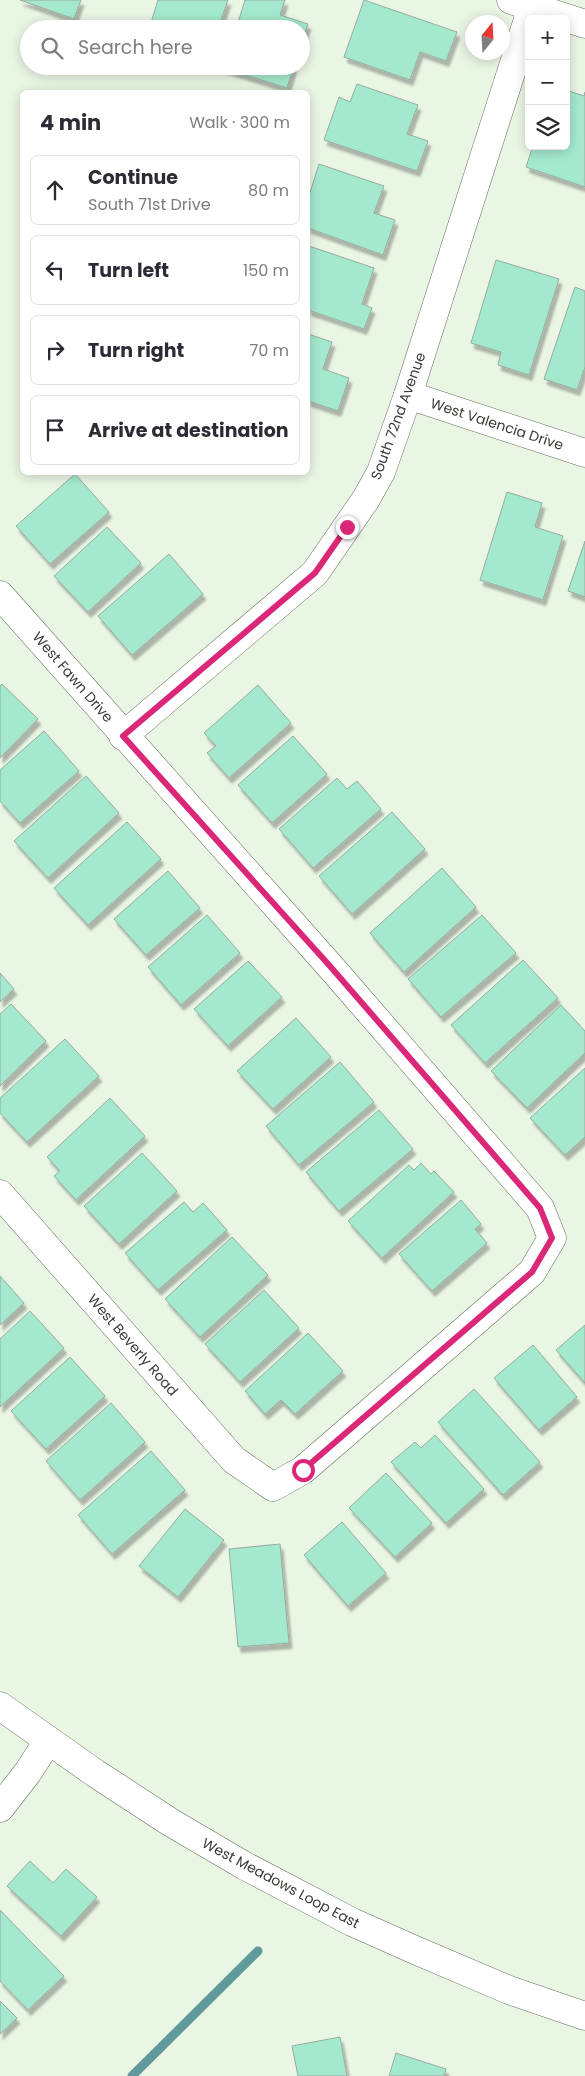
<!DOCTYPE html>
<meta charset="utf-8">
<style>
body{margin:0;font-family:Poppins,sans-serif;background:#f2f2f3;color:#2b2b33}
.controls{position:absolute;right:15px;top:15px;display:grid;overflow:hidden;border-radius:8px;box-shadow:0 2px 12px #0003}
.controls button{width:45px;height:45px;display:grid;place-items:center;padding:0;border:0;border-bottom:1px solid #e1e1e2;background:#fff;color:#2b2b33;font:25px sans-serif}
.compass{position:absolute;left:465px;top:15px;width:45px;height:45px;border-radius:50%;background:#fff;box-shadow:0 2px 12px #0003;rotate:18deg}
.stop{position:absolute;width:15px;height:15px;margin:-11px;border:4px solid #db2777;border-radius:50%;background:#fff}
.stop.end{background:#db2777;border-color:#fff;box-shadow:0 1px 5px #0008}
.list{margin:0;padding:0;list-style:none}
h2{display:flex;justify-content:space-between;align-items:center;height:65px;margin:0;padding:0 20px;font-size:21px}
h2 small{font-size:16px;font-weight:400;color:#7c7c81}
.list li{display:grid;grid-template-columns:32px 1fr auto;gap:15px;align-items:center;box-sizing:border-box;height:70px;margin:0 10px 10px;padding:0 10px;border:1px solid #e1e1e2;border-radius:8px}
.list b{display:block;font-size:19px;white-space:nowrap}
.list p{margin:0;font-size:16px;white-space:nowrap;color:#7c7c81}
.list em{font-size:16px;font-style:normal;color:#7c7c81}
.icon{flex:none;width:28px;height:28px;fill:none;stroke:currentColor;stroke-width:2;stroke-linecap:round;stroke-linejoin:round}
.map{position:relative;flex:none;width:585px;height:2076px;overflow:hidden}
.search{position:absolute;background:#fff;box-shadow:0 2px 12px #0003;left:20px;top:20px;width:290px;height:55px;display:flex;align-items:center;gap:12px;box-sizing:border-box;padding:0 18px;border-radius:28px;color:#7c7c81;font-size:19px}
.panel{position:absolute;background:#fff;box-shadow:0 2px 12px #0003;left:20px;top:90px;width:290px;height:385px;border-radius:8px}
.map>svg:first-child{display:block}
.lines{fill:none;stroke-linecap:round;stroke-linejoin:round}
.stream{stroke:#619a9c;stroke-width:9}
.building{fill:#a4e9ce;stroke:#95aba1;filter:url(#shadow)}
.street-casing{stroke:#646e5f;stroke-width:29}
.secondary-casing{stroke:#646e5f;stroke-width:29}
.street{stroke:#fff;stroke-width:28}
.secondary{stroke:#fff;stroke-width:28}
.route{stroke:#db2777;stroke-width:6}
.labels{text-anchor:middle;stroke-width:4;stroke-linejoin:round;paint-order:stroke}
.street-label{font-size:14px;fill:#373c35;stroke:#fff}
</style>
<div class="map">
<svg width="585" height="2076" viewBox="0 0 585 2076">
<defs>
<filter id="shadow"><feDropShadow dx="3" dy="5.5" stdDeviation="1" flood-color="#0004"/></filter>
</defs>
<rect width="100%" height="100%" fill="#eaf6e4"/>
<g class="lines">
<polyline class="stream" points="132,2076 258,1951"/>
</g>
<g class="building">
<polygon points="20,0 81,0 74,19"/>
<polygon points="158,0 228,0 218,29 149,29"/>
<polygon points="245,0 285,0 280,15 308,24 301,44 301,29 236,29"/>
<polygon points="364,0 457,32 446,61 420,52 410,80 344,57"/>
<polygon points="224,66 294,66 287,88 223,68"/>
<polygon points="357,84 418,105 407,134 428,141 417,171 324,140 339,97 350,102"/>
<polygon points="566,90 584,96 585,92 585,187 526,167 533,146 566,146"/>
<polygon points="319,164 384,186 374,213 395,220 383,255 308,228 308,199"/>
<polygon points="309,246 374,268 362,304 372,308 364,329 308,310"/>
<polygon points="496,260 559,279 529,375 498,365 501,352 471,343"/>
<polygon points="575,287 585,291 585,367 577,390 544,379"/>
<polygon points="308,334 332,342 323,369 349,378 338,411 308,401"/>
<polygon points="75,474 109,512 50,564 16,526"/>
<polygon points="507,492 542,503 535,527 563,536 543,600 480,580"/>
<polygon points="107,527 141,563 88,612 54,576"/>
<polygon points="585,541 585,597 568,591"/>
<polygon points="169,554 203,594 132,655 98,616"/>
<polygon points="2,684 38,719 0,758 0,686"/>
<polygon points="258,685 291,723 229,778 207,753 216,746 204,733"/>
<polygon points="44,731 79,771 20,823 0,801 0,770"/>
<polygon points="293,736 327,774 272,823 238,785"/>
<polygon points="86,776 119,813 48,878 14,841"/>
<polygon points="337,778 347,789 357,781 381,809 313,868 279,829"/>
<polygon points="392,812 425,849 352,914 319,876"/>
<polygon points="127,822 161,859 88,925 54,888"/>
<polygon points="442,868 476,907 404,972 370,933"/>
<polygon points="168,871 200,908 146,955 114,919"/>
<polygon points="207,915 240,953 181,1005 148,967"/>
<polygon points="482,915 516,953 441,1017 408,979"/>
<polygon points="523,960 558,998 485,1063 451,1025"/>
<polygon points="248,961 282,997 228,1046 194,1009"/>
<polygon points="0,973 14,989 0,1002"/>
<polygon points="11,1004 46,1041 0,1086 0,1014"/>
<polygon points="561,1005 585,1031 585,1053 527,1108 491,1071"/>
<polygon points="296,1018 331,1057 273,1109 237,1071"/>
<polygon points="65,1039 99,1076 27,1142 0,1113 0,1098"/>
<polygon points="340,1062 374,1102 299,1165 266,1126"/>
<polygon points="585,1068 585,1137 565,1155 530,1118"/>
<polygon points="110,1098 145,1136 76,1200 54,1176 60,1171 47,1157"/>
<polygon points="379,1110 413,1149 339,1211 306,1172"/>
<polygon points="142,1153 177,1191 119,1244 84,1206"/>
<polygon points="421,1163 431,1174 434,1171 454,1192 382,1258 348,1221 409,1165 414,1170"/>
<polygon points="461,1200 481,1224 475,1229 487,1243 432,1291 399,1254"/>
<polygon points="184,1202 193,1212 203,1203 227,1230 158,1290 125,1253"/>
<polygon points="232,1237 268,1275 200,1337 165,1299"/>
<polygon points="0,1276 24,1303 0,1325"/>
<polygon points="264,1290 299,1328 240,1382 205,1344"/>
<polygon points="30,1311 64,1348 0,1407 0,1339"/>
<polygon points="585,1325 585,1383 556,1350"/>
<polygon points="308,1333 343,1371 295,1414 281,1400 265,1414 245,1391"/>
<polygon points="533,1345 577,1397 539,1430 494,1378"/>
<polygon points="70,1357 105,1396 46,1449 11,1411"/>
<polygon points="474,1389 540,1462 503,1495 438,1422"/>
<polygon points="111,1403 145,1442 80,1500 46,1461"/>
<polygon points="435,1435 484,1489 446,1523 391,1462 415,1442 421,1448"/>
<polygon points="151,1451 185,1490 112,1554 78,1515"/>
<polygon points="386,1473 432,1523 395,1557 349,1508"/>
<polygon points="185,1509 224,1540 178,1597 139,1566"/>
<polygon points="342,1522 386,1573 348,1606 304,1555"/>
<polygon points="280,1544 289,1643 238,1647 229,1549"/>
<polygon points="30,1861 53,1883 66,1869 97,1897 61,1936 7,1886"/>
<polygon points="0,1910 64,1976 28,2010 0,1981"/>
<polygon points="0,2001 17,2018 0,2034"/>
<polygon points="340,2037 347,2076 298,2076 292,2046"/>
<polygon points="396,2053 446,2069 444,2076 389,2076"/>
</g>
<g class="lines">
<defs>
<g id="street">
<polyline points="511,0 585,24"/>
<polyline points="408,395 585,453"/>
<polyline points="0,595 329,965 540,1208 552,1238 532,1272 303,1470 273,1487 234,1460 0,1194"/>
<polyline points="123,736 315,573 366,499 381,472 408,395 532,7"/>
<polyline points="0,1808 28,1772 48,1741"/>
</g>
<polyline id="secondary" points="0,1706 95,1773 170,1822 245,1866 352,1922 415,1950 509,1990 585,2016"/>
</defs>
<use href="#street" class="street-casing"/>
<use href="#secondary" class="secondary-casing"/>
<use href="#street" class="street"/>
<use href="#secondary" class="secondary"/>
</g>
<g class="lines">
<polyline class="route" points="303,1470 532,1272 552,1238 540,1208 329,965 123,736 315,573 347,527"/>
</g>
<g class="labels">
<g class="street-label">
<text transform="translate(398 416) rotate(-70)" y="5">South 72nd Avenue</text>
<text transform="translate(497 424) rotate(18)" y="5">West Valencia Drive</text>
<text transform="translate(73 677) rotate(49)" y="5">West Fawn Drive</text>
<text transform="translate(133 1345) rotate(49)" y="5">West Beverly Road</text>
<text transform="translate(281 1883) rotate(28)" y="5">West Meadows Loop East</text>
</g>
</g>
</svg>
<div class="controls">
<button>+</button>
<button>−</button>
<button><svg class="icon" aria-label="layers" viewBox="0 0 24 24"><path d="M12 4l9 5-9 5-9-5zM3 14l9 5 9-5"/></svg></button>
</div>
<svg class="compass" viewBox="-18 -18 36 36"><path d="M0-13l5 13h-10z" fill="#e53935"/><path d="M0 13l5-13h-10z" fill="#7c7c81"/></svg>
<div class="stop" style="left:303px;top:1470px"></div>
<div class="stop end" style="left:347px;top:527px"></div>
<div class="search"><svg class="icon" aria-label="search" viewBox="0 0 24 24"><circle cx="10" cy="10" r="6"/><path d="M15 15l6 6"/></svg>Search here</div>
<section class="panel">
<h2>4 min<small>Walk · 300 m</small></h2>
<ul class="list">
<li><svg class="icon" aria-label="ahead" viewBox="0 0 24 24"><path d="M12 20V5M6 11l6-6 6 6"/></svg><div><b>Continue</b><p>South 71st Drive</p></div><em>80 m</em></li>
<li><svg class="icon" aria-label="left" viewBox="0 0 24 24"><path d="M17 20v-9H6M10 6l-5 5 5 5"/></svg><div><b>Turn left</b></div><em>150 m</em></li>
<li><svg class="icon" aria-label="right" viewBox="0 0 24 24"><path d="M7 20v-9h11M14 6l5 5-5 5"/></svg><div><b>Turn right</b></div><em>70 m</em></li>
<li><svg class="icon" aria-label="arrive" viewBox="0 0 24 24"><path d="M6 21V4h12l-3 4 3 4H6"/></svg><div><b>Arrive at destination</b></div></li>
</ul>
</section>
</div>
